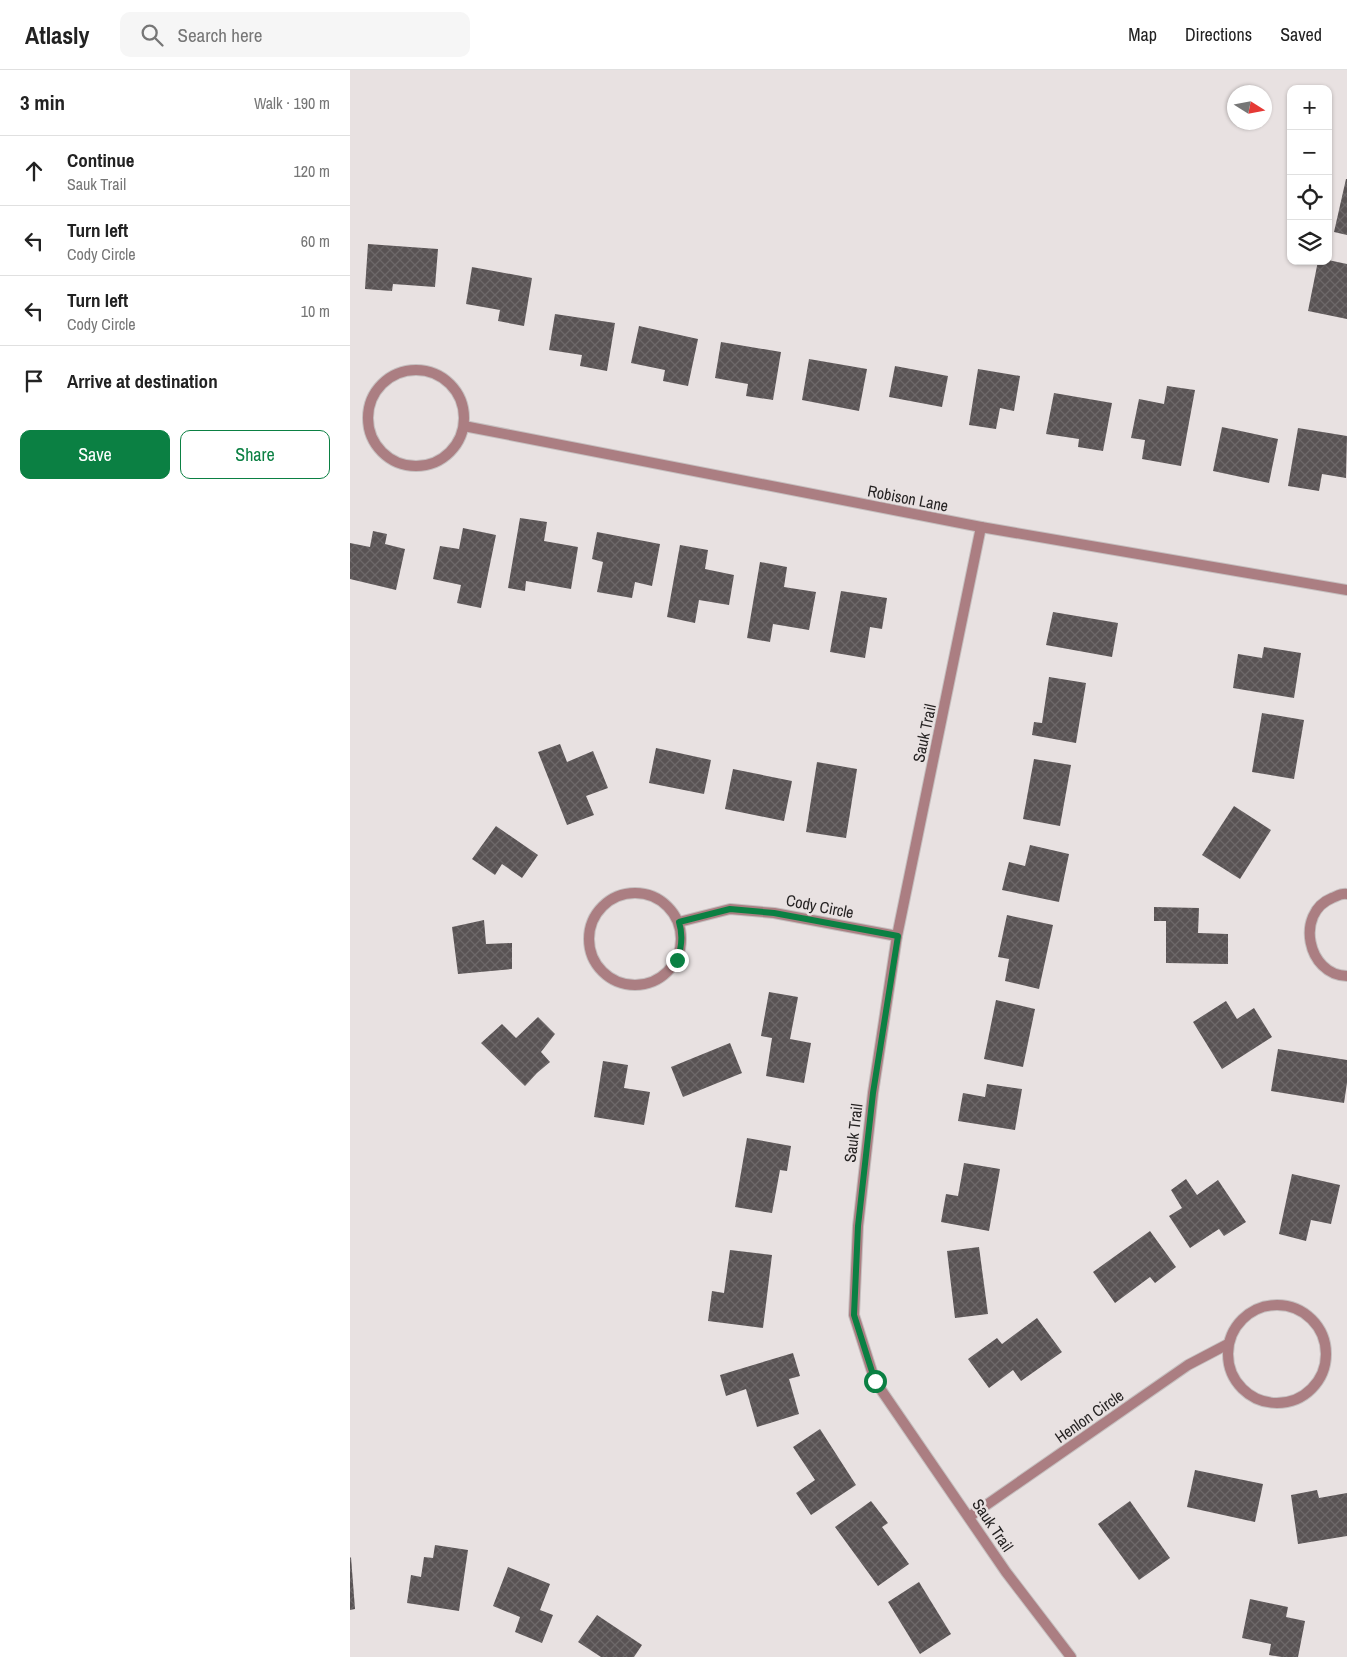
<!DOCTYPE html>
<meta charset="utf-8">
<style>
body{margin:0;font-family:"Archivo Narrow",sans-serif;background:#f6f6f6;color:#222}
.controls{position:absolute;right:15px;top:15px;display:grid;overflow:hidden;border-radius:10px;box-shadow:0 1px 4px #0004}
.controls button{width:45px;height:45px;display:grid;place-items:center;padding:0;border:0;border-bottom:1px solid #e0e0e0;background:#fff;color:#222;font:25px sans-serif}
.compass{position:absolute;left:877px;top:15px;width:45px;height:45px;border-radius:50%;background:#fff;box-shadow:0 1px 4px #0004;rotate:101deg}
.stop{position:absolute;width:15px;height:15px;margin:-11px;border:4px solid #0b8043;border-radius:50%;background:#fff}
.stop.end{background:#0b8043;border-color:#fff;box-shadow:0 1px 5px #0008}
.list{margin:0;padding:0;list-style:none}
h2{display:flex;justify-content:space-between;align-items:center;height:65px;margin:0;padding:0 20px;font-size:21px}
h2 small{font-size:16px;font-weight:400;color:#767676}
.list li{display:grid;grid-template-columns:32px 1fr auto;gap:15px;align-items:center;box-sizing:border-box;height:70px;padding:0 20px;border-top:1px solid #e0e0e0}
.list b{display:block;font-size:19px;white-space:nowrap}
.list p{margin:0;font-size:16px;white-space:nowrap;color:#767676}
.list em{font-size:16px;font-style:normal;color:#767676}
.actions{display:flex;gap:10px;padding:15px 20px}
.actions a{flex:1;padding:11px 0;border:1px solid #0b8043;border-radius:10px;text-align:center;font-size:18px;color:#0b8043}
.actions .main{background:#0b8043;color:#fff}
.icon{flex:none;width:28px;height:28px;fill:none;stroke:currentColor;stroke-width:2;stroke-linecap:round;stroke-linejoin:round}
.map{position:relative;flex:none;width:997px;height:1587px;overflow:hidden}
header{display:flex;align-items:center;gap:30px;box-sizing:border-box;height:70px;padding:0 25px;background:#fff;border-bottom:1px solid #e0e0e0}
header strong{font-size:24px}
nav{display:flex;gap:28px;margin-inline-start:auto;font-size:18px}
.search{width:350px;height:45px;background:#f6f6f6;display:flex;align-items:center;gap:12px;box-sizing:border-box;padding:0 18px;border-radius:10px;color:#767676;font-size:19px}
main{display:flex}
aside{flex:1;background:#fff}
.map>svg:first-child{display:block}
.building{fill:url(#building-cross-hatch)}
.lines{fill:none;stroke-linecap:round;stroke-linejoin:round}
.street-casing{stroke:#c5bfbf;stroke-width:12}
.street{stroke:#ab7e82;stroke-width:10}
.route{stroke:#0b8043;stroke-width:6}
.labels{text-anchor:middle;stroke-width:5;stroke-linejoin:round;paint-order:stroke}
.street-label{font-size:16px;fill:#262323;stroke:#e8e1e1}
</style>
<header>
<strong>Atlasly</strong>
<div class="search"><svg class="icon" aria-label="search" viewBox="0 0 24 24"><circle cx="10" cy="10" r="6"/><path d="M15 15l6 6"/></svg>Search here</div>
<nav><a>Map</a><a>Directions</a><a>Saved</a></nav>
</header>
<main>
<aside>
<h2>3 min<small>Walk · 190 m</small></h2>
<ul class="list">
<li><svg class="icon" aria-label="ahead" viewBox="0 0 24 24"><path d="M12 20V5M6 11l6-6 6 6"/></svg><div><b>Continue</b><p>Sauk Trail</p></div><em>120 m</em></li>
<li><svg class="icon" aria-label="left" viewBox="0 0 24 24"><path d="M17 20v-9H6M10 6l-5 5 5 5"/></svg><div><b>Turn left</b><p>Cody Circle</p></div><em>60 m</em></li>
<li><svg class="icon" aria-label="left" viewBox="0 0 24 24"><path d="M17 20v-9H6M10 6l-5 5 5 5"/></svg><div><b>Turn left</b><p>Cody Circle</p></div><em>10 m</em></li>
<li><svg class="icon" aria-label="arrive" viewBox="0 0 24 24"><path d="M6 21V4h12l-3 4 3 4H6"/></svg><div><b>Arrive at destination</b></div></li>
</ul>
<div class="actions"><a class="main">Save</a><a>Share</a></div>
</aside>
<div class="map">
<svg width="997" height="1587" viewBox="0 0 997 1587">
<defs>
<pattern id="building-cross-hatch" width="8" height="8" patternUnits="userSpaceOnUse" patternTransform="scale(1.25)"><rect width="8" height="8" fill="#595354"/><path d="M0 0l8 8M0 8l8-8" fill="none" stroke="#6d6869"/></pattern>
</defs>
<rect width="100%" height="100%" fill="#e8e1e1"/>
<g class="building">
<polygon points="996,109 997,109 997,165 984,162"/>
<polygon points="18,174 88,179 85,217 43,214 42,221 15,219"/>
<polygon points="978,190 997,194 997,249 958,241 968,191 978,191"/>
<polygon points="122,197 182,208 174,256 148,251 150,240 116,234"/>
<polygon points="205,244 265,253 257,301 230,296 232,285 199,280"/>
<polygon points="289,256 348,269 338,316 313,311 315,300 281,293"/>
<polygon points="371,272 431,282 423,330 396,326 398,314 365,308"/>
<polygon points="459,289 517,299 509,341 452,330"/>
<polygon points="545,296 598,306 592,337 539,327"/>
<polygon points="628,299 670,306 664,341 650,338 646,359 619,355"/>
<polygon points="817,316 845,320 831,396 792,389 795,370 781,368 789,329 814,334"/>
<polygon points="704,323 762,333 753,381 728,377 729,369 696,364"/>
<polygon points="872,357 928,369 919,413 863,401"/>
<polygon points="948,358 997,366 996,408 972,404 969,421 938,416"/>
<polygon points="170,448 197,452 194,471 228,477 221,519 176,511 175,521 158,518"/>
<polygon points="113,458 146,465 131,538 107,533 111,515 83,509 90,476 109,479"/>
<polygon points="23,461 37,464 35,474 55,479 46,520 0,509 0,473 20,477"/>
<polygon points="247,462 310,474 302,516 285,512 282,528 247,522 253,492 242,489"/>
<polygon points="330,475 358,480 355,499 384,505 379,535 349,530 345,553 317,547"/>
<polygon points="410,492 437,497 434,517 466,522 459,560 423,554 420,572 397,568"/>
<polygon points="491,521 537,528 532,559 520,557 515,588 480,582"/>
<polygon points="703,542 768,553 762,587 696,575"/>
<polygon points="914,577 951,583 944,628 883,618 888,584 912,588"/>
<polygon points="699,607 736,613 726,673 682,665 684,652 692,653"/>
<polygon points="912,643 954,650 944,709 902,702"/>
<polygon points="210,674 217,692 243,681 258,718 236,726 244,745 217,755 188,682"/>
<polygon points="306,678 361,690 354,724 299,713"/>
<polygon points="684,689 721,695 710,756 673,749"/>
<polygon points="467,692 507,699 496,768 456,762"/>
<polygon points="383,699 442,711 434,751 375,739"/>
<polygon points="884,736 921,760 890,809 852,785"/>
<polygon points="146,756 188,785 172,808 152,794 145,805 122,789"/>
<polygon points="680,775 719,784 709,832 652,820 659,792 675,796"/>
<polygon points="804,837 849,838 848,863 878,864 878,894 816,893 816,851 804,851"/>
<polygon points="657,845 703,855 689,919 655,911 659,889 648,887"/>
<polygon points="134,850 136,874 162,873 162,899 108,904 102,857"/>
<polygon points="419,922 448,927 440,969 461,973 454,1013 416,1006 422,968 411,966"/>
<polygon points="646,930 685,939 673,997 634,989"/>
<polygon points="876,931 887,949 904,938 922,967 872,999 843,952"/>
<polygon points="188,947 205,964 191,982 200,992 187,1003 175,1016 131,973 152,954 166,968"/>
<polygon points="380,973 392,1003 333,1027 321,997"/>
<polygon points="928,979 997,990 997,1013 994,1033 921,1021"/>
<polygon points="253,991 278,995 274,1018 300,1022 294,1055 244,1047"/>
<polygon points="637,1014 672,1019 665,1060 608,1051 613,1023 635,1027"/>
<polygon points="397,1068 441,1076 437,1101 430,1100 422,1143 385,1137"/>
<polygon points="614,1093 650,1099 639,1161 591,1152 596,1124 608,1126"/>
<polygon points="942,1104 990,1115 981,1154 961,1150 956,1171 929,1164"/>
<polygon points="836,1109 847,1125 868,1110 896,1152 874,1166 869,1159 840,1178 819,1146 832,1138 821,1120"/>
<polygon points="800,1161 826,1197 805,1213 800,1207 765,1233 743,1202"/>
<polygon points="629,1177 638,1244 605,1248 597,1181"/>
<polygon points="380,1180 422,1185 413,1258 358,1251 362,1221 374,1223"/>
<polygon points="687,1248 712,1282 671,1311 663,1300 639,1318 618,1289 647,1268 652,1274"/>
<polygon points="443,1283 450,1306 439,1309 449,1344 407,1357 396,1319 376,1326 370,1305"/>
<polygon points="470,1359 506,1415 461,1445 446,1423 465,1410 443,1377"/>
<polygon points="845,1400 913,1414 905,1452 837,1437"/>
<polygon points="967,1420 969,1428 997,1423 997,1466 948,1474 941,1425"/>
<polygon points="521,1431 538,1453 532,1457 559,1494 528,1516 485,1457"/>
<polygon points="780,1431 820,1488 789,1510 748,1454"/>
<polygon points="85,1475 118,1480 109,1541 57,1533 61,1505 71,1507 74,1487 83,1488"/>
<polygon points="1,1487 5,1539 0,1540 0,1488"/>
<polygon points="158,1497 200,1514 190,1540 203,1545 192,1573 165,1562 170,1547 143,1536"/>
<polygon points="569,1512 601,1564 570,1584 538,1532"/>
<polygon points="900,1529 938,1537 936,1547 955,1551 948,1587 932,1587 919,1585 921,1574 892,1568"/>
<polygon points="247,1545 292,1575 284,1587 251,1587 228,1572"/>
</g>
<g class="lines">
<defs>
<g id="street">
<circle cx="66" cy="348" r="48"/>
<polyline points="114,356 631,457 997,520"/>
<polyline points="631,457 547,866 523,1023 508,1156 504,1245 525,1311 656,1502 721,1587"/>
<circle cx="285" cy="869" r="46"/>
<path d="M997,824C992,823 987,826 982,828C945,843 957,905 997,906"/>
<polyline points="329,852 380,839 424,843 547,866"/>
<circle cx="927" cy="1284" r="49"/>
<polyline points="619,1447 838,1295 878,1274"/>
</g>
</defs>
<use href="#street" class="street-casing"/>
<use href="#street" class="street"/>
</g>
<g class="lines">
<path class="route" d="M327,890C332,877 333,865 329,852L380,839L424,843L548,866L523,1023L508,1156L504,1245L525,1311"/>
</g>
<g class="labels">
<g class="street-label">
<text transform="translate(558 428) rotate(11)" y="6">Robison Lane</text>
<text transform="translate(574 663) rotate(-78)" y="6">Sauk Trail</text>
<text transform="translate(470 836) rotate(11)" y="6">Cody Circle</text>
<text transform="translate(503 1063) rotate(-83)" y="6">Sauk Trail</text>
<text transform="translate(739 1346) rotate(-35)" y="6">Henlon Circle</text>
<text transform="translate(643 1455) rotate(56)" y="6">Sauk Trail</text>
</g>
</g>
</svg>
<div class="controls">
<button>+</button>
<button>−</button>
<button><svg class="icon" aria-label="locate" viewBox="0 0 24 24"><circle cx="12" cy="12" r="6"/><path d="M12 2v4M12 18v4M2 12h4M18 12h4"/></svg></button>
<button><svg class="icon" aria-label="layers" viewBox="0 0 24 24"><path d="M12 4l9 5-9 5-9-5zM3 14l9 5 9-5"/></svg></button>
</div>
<svg class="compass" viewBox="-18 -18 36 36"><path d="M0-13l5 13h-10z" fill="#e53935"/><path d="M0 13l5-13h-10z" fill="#767676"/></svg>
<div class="stop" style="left:525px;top:1311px"></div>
<div class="stop end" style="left:327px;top:890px"></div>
</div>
</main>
